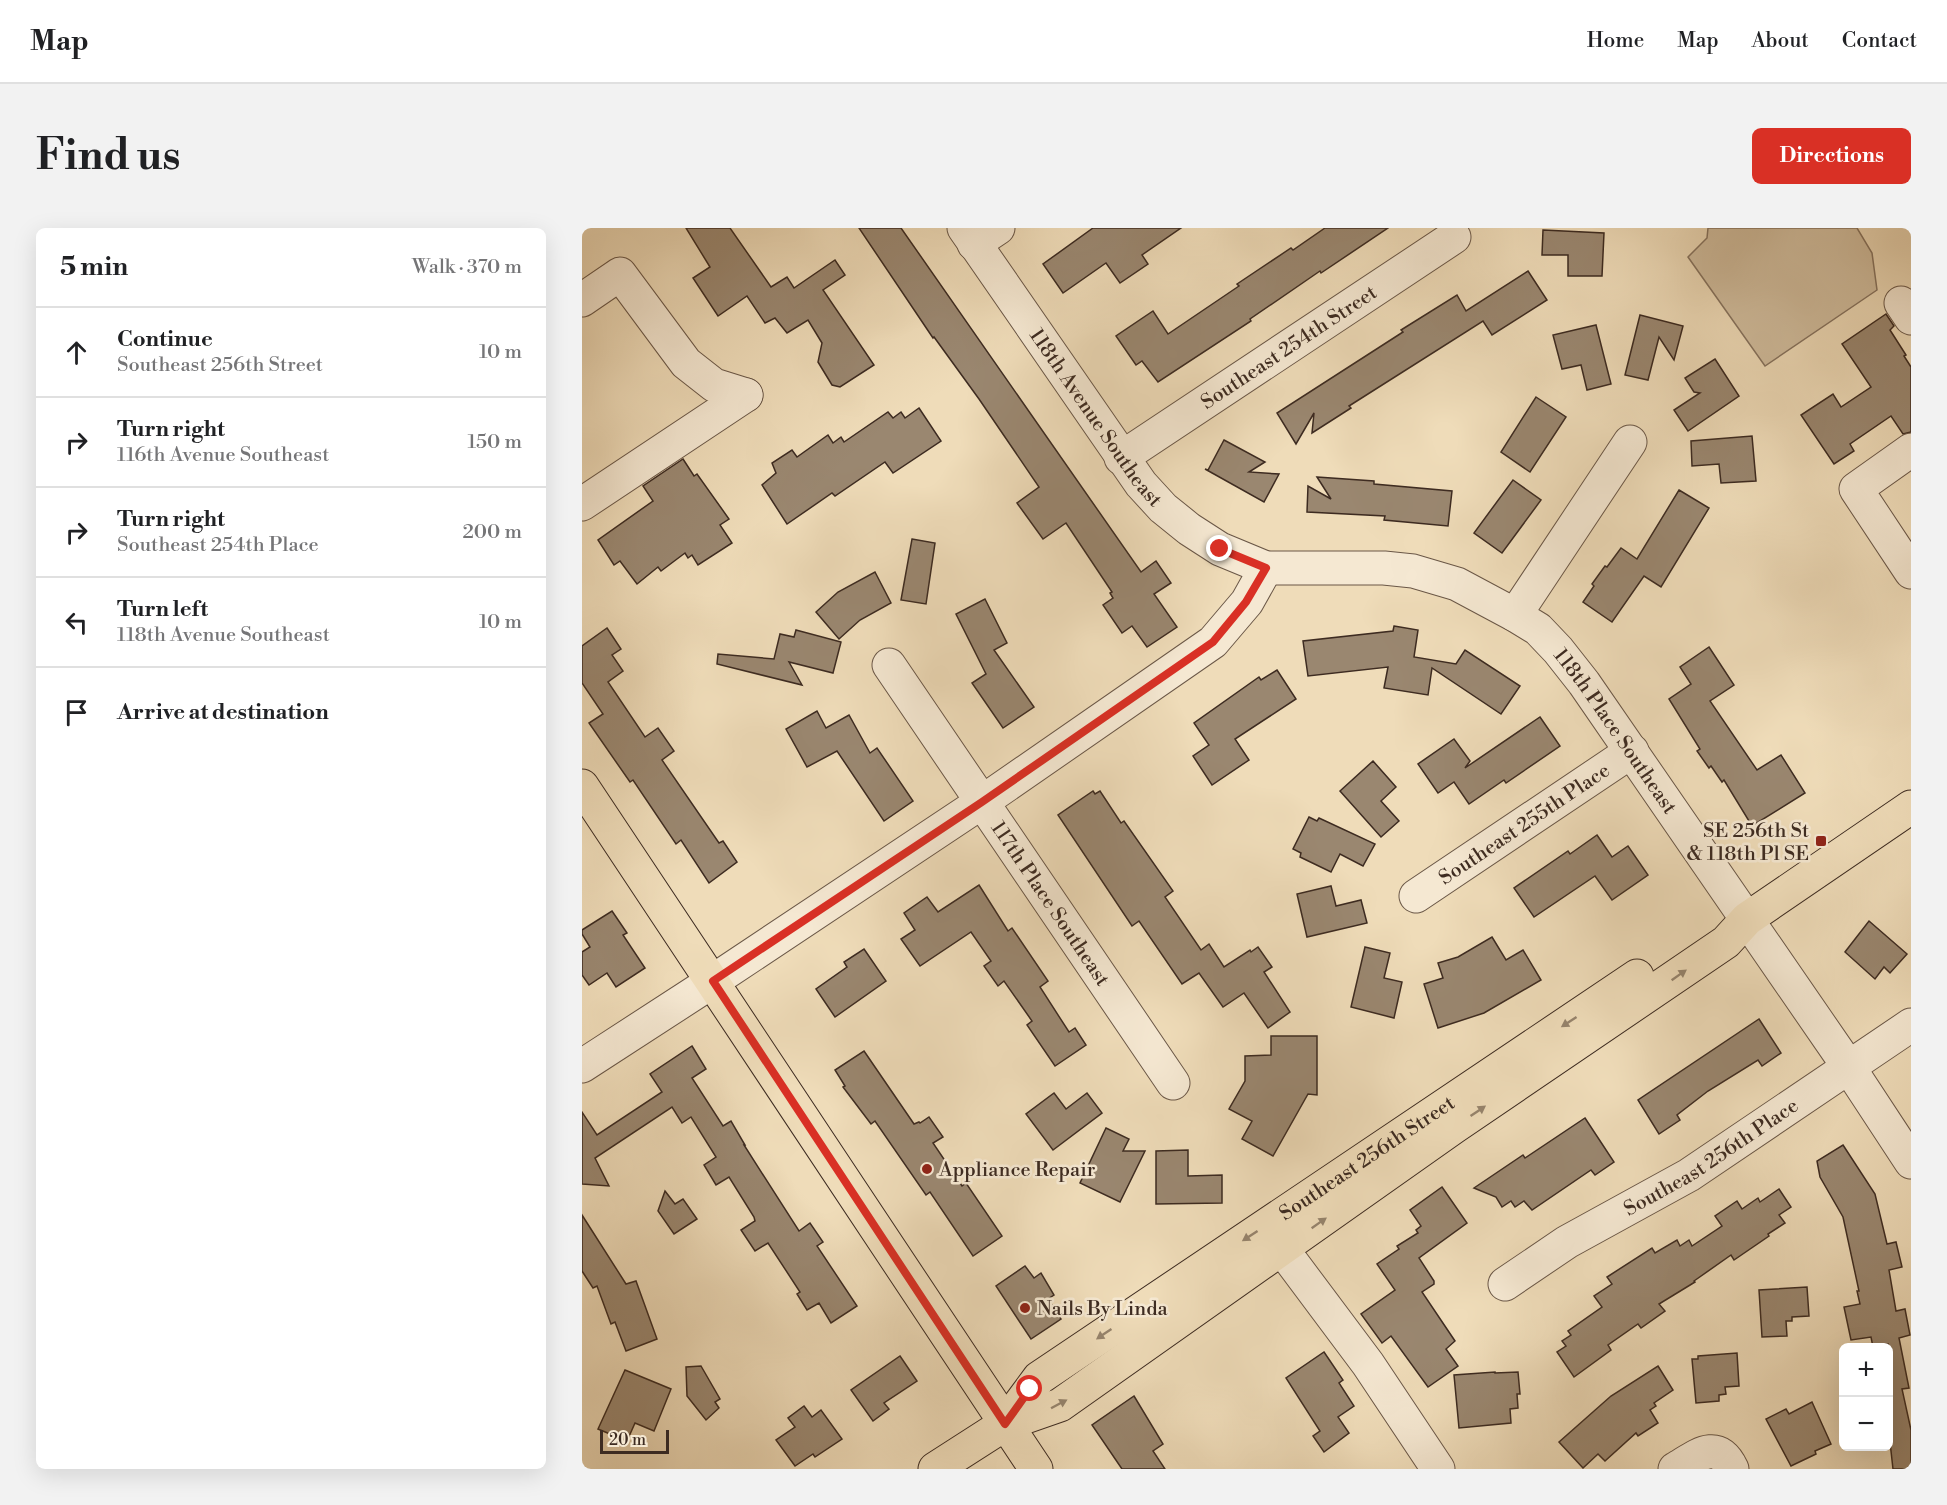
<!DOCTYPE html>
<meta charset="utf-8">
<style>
body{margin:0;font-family:"Libre Bodoni",serif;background:#f2f2f2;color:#202124}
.controls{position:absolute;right:18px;bottom:18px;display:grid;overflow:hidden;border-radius:9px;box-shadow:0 6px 24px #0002}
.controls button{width:54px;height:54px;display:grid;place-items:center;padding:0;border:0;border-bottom:2px solid #e0e0e0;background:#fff;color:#202124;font:30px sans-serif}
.scale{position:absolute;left:18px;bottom:15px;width:69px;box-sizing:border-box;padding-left:6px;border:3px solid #3d2b21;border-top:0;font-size:16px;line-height:21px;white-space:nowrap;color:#3d2b21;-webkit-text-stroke:4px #f5e8d2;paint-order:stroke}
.stop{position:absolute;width:18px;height:18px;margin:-14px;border:4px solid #d93025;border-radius:50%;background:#fff}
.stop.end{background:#d93025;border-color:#fff;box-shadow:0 2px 6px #0008}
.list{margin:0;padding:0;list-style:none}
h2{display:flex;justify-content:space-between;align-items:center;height:78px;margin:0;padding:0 24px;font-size:26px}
h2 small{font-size:20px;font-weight:400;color:#757577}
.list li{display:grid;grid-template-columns:39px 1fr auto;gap:18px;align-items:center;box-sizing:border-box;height:90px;padding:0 24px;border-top:2px solid #e0e0e0}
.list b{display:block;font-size:22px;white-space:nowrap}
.list p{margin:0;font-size:20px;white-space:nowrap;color:#757577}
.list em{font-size:20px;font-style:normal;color:#757577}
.icon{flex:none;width:33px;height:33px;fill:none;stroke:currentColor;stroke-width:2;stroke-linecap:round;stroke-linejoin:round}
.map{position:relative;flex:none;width:1329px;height:1241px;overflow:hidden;border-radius:9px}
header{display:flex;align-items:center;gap:36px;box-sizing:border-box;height:84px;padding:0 30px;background:#fff;border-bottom:2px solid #e0e0e0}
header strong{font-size:28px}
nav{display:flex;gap:33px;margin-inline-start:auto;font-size:21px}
.intro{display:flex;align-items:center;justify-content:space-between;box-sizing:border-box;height:144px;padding:0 36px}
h1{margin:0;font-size:42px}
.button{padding:15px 27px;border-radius:9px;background:#d93025;color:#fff;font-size:21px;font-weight:700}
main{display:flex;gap:36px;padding:0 36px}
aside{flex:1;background:#fff;border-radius:9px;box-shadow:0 6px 24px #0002}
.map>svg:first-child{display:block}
.green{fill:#d1be9f;stroke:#877460;stroke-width:1.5}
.building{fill:#9a8770;stroke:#3d2b21;stroke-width:1.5}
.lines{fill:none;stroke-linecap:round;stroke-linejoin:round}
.minor-casing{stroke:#6a5747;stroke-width:35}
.major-casing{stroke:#3d2b21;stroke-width:35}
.minor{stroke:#f5e8d2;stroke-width:33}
.major{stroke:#efdcb9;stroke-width:33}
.oneway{fill:#96846d}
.route{stroke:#d93025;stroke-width:8}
.poi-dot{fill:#8f2418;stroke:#f5e8d2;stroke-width:2}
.labels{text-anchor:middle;stroke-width:5;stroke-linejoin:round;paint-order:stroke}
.street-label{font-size:20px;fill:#3d2b21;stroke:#f5e8d2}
.poi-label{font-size:20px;fill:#3d2b21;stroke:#f5e8d2;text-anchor:start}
</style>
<header>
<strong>Map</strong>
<nav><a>Home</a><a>Map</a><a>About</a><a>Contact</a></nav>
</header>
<div class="intro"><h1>Find us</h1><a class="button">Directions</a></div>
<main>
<aside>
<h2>5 min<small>Walk · 370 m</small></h2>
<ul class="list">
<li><svg class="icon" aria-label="ahead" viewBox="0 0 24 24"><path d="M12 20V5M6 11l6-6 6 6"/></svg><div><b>Continue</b><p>Southeast 256th Street</p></div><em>10 m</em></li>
<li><svg class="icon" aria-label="right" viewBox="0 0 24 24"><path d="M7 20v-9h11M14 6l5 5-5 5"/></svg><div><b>Turn right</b><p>116th Avenue Southeast</p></div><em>150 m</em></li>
<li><svg class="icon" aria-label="right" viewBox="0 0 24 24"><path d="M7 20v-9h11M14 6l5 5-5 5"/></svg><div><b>Turn right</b><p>Southeast 254th Place</p></div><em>200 m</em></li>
<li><svg class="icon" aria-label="left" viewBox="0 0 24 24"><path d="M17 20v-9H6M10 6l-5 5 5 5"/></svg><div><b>Turn left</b><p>118th Avenue Southeast</p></div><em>10 m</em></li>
<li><svg class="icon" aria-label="arrive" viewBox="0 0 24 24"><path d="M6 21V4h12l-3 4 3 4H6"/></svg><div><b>Arrive at destination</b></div></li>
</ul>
</aside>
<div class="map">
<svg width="1329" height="1241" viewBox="0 0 1329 1241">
<rect width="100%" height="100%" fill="#efdcb9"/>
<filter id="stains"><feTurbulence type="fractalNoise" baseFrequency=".00333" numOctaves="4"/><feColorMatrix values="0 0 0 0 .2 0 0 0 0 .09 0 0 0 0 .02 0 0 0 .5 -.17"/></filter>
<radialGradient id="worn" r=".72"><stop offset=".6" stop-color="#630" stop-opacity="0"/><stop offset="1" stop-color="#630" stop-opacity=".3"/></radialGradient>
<polygon class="green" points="1126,0 1275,0 1290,25 1295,62 1183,138 1106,29 1125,10"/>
<g class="building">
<polygon points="104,0 148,0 189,59 205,49 212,60 253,32 263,47 241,62 292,137 258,159 250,157 236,134 240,115 226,92 205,105 193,90 183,95 165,68 136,88 111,50 128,39"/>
<polygon points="277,0 319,0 559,344 574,333 589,355 572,366 595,399 565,419 550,398 540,405 521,377 531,370 528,365 530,364 484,295 461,311 435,275 457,259 397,171 352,109 351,110"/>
<polygon points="511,0 599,0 560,27 566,36 538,55 524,35 481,65 461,36"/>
<polygon points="743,0 806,0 739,45 738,43 668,91 669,93 576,154 560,133 554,137 534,108 571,83 586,106 657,58 655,56 709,20 711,22"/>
<polygon points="961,2 1022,5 1020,48 986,48 986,27 960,27"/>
<polygon points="946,43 965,72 910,107 901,93 767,178 769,180 730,205 732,185 714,216 695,185 821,104 819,102 875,67 884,83"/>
<polygon points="1304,86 1312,98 1308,102 1324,127 1322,128 1329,139 1329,204 1321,206 1309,188 1268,216 1272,223 1252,236 1219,187 1251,166 1259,179 1289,159 1260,116"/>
<polygon points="1058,87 1101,98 1092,132 1077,109 1066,152 1043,147"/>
<polygon points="1014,97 1029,156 1005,162 999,137 980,141 971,107"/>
<polygon points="1133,131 1157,168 1106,203 1092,182 1118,165 1112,164 1103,150"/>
<polygon points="954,169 984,189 948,244 919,224"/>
<polygon points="337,180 359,213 311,245 303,234 253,268 250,265 205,296 180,257 194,245 190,235 210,222 215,229 246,207 251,215 259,209 262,214 306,184 311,190 319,184 323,190"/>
<polygon points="1170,208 1174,253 1139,255 1137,236 1110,238 1109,213"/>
<polygon points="642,212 683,234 667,244 697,246 682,274 623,241 626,242"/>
<polygon points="101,231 112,248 115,246 147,291 138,297 150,315 116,337 110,327 106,330 103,325 79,343 76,339 55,356 38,333 32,337 16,312 71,273 61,258"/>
<polygon points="735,249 792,253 792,256 870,263 866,298 802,292 803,288 725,284 726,258 749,271"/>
<polygon points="931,252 959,272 920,325 892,305"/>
<polygon points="1097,262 1127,280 1079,359 1062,348 1030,394 1001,374 1012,358 1010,356 1023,338 1025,339 1039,320 1055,331"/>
<polygon points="330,311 353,315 344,376 319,372"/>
<polygon points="293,344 309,375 278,392 257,411 234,384 256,364"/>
<polygon points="403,371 425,415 412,422 452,479 421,500 390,455 404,446 374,386"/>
<polygon points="812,398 836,402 832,429 874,436 883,422 938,458 919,486 850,440 846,467 802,460 806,439 726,448 721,413 811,403"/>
<polygon points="25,400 39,421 30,427 41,443 26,454 63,509 76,500 92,523 80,532 137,615 141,613 155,634 127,655 99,612 94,616 51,552 48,554 7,495 21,486 0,455 0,418"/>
<polygon points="214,402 259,414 251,445 207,434 220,457 135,436 136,426 192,431 198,406 212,409"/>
<polygon points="1127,419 1152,457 1128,473 1175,542 1199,527 1223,565 1170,598 1142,552 1140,554 1129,538 1127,540 1115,523 1118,521 1087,471 1109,456 1098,439"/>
<polygon points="695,442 714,471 653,511 667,532 630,557 611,528 627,517 612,495 677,449 679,452"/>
<polygon points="235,483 244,500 267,487 288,525 295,520 331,573 302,593 255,523 225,539 204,501"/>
<polygon points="958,489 978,518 924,555 922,552 887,576 872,554 856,565 836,536 872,511 888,533 883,540"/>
<polygon points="791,533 814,559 799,573 817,593 799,609 758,563"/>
<polygon points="511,563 513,566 518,563 539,595 542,593 591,663 583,669 619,722 627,716 642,739 668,722 669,724 676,719 690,739 682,744 708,784 686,800 662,765 641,779 617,745 600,756 557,693 550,698 476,587"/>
<polygon points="727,589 735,593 737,590 793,616 781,638 758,626 749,644 718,629 719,625 711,621"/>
<polygon points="1015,607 1030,629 1046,618 1066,647 1030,672 1013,648 952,689 932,660 986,623 988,626"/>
<polygon points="397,657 426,703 430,700 466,753 458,759 487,804 493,800 504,817 473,838 445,797 450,793 422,753 416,758 402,738 409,733 389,704 338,738 319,711 333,702 322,685 345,669 356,684"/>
<polygon points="749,658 754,678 779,672 785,695 725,709 715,666"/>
<polygon points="30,683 45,705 41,707 63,740 34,759 25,745 7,757 0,747 0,724 8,719 0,706 0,702"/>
<polygon points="1287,693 1325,726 1308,745 1302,739 1293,751 1263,724"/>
<polygon points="910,709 924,732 941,722 959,752 902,785 856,800 842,756 861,750 856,735 876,729"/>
<polygon points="783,719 808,725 802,750 820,754 812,790 769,779"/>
<polygon points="282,721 304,753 253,789 234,761 265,739 262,734"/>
<polygon points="1177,791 1199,825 1180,838 1176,832 1126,863 1095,887 1098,892 1077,906 1056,872"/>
<polygon points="689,808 735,808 735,867 726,866 691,928 660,911 670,893 647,881 663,853 663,828 689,827"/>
<polygon points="110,818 124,841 110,850 141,898 149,893 163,917 162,917 217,1003 228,995 241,1014 235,1018 275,1078 249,1095 237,1075 225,1082 215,1066 218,1064 186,1015 173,1023 159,1002 173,993 172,989 147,949 134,957 122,937 134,929 109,889 100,895 90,879 13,930 27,958 0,956 0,884 15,907 80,864 68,846"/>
<polygon points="282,823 332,896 337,894 338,895 347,889 361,909 351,915 380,958 384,955 420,1008 391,1028 348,964 344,967 293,893 289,896 261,859 263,858 253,842"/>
<polygon points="472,865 484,881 505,865 520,885 471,922 444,886"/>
<polygon points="1003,890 1032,934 1013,947 1009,942 950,982 942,973 933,979 929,973 920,979 914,969 892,960 941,927 943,930"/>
<polygon points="524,900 547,911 541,923 563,923 538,974 498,955"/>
<polygon points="1261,917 1293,966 1305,1016 1314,1014 1320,1039 1307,1042 1314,1083 1323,1081 1328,1107 1317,1110 1327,1160 1320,1161 1329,1202 1329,1241 1311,1241 1306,1196 1306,1116 1291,1119 1289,1109 1269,1112 1262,1079 1278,1076 1275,1063 1277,1063 1261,989 1238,949 1235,933"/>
<polygon points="606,922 606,948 640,947 640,975 574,976 574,923"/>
<polygon points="860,959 885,995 837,1030 852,1053 852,1056 840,1064 873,1113 864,1121 876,1138 846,1159 809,1108 800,1115 779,1086 813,1062 795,1036 817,1021 815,1018 836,1005 834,1002 839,998 828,982"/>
<polygon points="1197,961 1209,979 1197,987 1203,995 1186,1006 1187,1008 1152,1032 1149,1027 1112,1053 1113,1054 1077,1076 1083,1083 1059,1100 1056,1096 1026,1117 1029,1122 992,1149 975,1124 984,1118 980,1113 989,1107 986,1103 1020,1079 1012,1068 1030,1056 1025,1049 1070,1020 1073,1025 1095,1012 1098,1018 1107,1012 1110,1018 1140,998 1133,988 1155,973 1160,981 1176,970 1178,974"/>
<polygon points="83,963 93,976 101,971 115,991 92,1006 76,983"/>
<polygon points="0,987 44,1056 54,1053 75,1111 44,1123 33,1094 29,1096 15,1058 11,1060 0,1043"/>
<polygon points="443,1038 452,1050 459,1045 472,1067 466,1071 479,1091 449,1111 414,1058"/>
<polygon points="1225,1059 1227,1088 1210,1089 1210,1093 1204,1093 1205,1108 1180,1109 1177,1062"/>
<polygon points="742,1124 761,1152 757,1155 772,1178 756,1189 767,1205 742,1224 731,1208 738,1203 704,1150"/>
<polygon points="1155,1125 1157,1158 1143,1159 1144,1166 1137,1167 1137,1173 1114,1175 1110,1131 1116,1131 1116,1128"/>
<polygon points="318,1128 335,1153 302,1175 307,1181 291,1193 269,1162"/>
<polygon points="119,1138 138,1171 133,1174 137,1180 124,1192 105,1168 104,1139"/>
<polygon points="1076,1138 1091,1162 1072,1175 1074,1178 1068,1182 1076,1195 1056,1208 1054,1205 1023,1233 1016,1226 1001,1240 977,1214 1029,1168"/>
<polygon points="43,1142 89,1161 72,1203 53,1195 45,1213 16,1201"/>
<polygon points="913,1144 913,1145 936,1144 938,1166 935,1166 936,1180 928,1181 929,1195 877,1200 872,1147"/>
<polygon points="552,1168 581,1216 571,1223 583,1241 540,1241 510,1197"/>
<polygon points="1230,1174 1249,1216 1233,1223 1234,1226 1209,1238 1184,1191 1204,1181 1207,1186"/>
<polygon points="222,1178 230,1189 239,1182 260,1211 233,1229 231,1226 213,1238 194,1212 213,1199 206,1190"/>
</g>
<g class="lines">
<defs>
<g id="minor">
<path id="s1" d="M382,0L559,256L581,280L607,301L638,321L684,340H802L831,343L875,356L933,387L956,401L976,422L1002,455L1266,838L1329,934"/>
<polyline points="392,16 416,0"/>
<polyline points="0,72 38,46 104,135 132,157 164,167"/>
<polyline points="1319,75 1329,90"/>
<polyline points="1329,222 1274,261 1329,344"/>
<path id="s2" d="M539,230L872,9"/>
<polyline points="0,276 164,167"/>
<polyline points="933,387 1048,214"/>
<path id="s3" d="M307,437L591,855"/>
<path id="s4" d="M834,668L1050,523"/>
<polyline points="0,838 131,753 400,574 631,414 665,374 684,340"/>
<polyline points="700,1021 786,1136 856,1241"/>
<path id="s5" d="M923,1056L985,1014L1107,947L1329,797"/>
<path d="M1093,1241C1114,1229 1135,1209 1150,1241"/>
</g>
<g id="major">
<polyline points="0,558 454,1241"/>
<path id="s6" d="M423,1196L457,1150L1055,748"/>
<polyline points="353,1241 423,1196 478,1177 872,899 1144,714 1165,691 1329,579"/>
</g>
</defs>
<use href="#minor" class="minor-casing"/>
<use href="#major" class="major-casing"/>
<use href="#minor" class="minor"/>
<use href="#major" class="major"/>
</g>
<defs><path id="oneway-solid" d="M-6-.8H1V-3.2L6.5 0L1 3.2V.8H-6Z" transform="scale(1.5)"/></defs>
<g class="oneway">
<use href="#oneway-solid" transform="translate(1097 747) rotate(-35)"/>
<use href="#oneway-solid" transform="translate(987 794) rotate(147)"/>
<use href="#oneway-solid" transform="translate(896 883) rotate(-34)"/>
<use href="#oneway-solid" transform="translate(737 995) rotate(-35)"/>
<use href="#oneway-solid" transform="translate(668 1008) rotate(147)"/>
<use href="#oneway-solid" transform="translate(522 1106) rotate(146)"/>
<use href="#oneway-solid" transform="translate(477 1176) rotate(-28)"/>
</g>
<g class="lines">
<polyline class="route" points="448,1161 423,1196 131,753 400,574 631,414 664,374 684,340 638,321"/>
</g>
<g class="poi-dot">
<rect x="1233" y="607" width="12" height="12" rx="3"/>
<circle cx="345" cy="941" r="6"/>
<circle cx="443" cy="1080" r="6"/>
</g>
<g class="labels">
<g class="street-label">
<text dy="7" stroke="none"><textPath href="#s2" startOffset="201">Southeast 254th Street</textPath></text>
<text dy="7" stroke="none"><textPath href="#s1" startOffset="231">118th Avenue Southeast</textPath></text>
<text dy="7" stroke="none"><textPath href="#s1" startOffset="878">118th Place Southeast</textPath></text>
<text dy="7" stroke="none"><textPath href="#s4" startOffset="130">Southeast 255th Place</textPath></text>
<text dy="7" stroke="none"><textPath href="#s3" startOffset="288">117th Place Southeast</textPath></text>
<text dy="7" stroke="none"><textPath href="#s6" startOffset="452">Southeast 256th Street</textPath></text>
<text dy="7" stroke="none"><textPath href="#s5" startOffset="242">Southeast 256th Place</textPath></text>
</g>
<g class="poi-label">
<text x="1227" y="609" text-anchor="end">SE 256th St<tspan x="1227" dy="23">&amp; 118th Pl SE</tspan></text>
<text x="357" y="948">Appliance Repair</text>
<text x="455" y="1087">Nails By Linda</text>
</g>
</g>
<rect width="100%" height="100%" filter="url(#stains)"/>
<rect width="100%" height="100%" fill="url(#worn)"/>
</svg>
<div class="controls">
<button>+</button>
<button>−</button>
</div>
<div class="scale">20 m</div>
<div class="stop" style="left:448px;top:1161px"></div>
<div class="stop end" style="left:638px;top:321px"></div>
</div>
</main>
